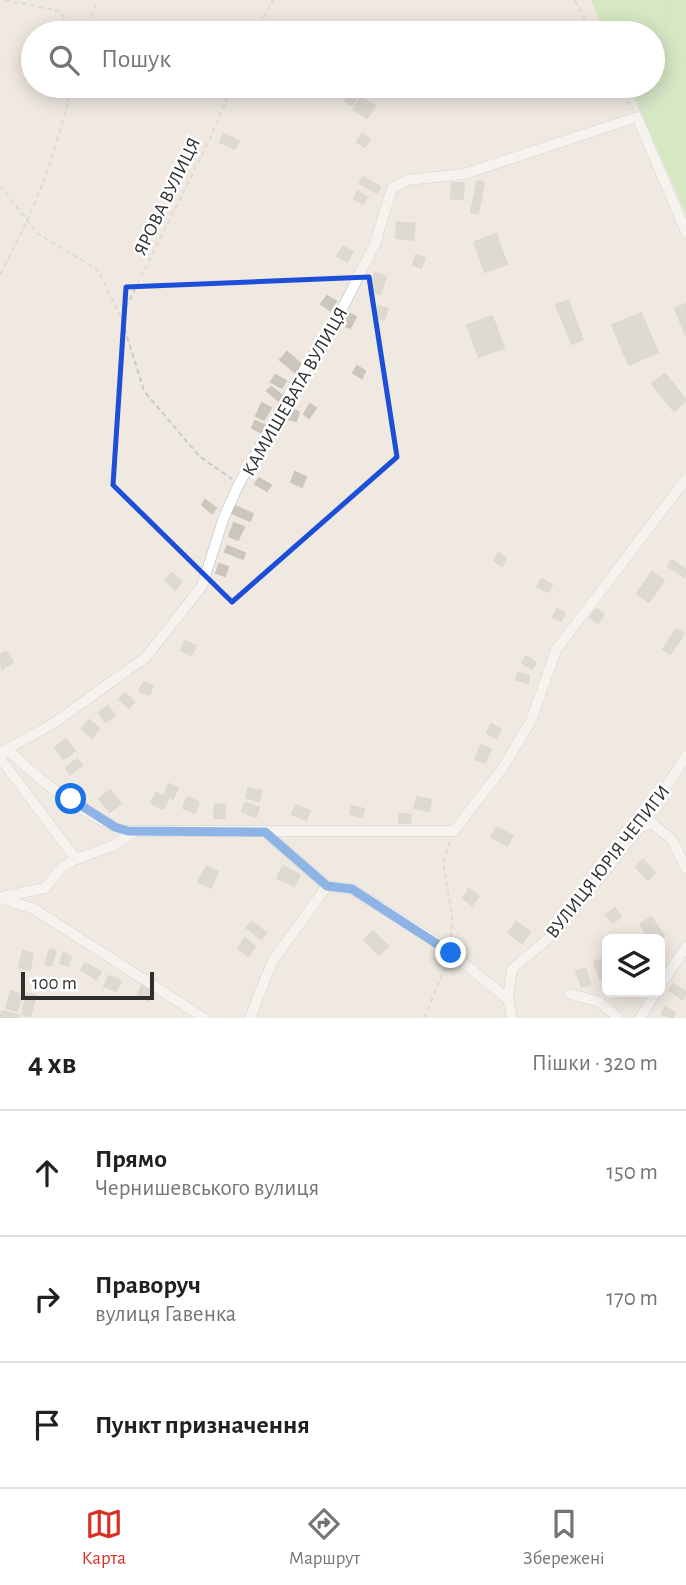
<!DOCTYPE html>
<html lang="uk">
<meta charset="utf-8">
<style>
body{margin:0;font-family:"Alegreya Sans",sans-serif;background:#f6f6f6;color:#202124}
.controls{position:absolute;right:21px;bottom:21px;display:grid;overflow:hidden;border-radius:10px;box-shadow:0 4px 18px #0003}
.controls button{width:63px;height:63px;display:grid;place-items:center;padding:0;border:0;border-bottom:2px solid #e0e0e0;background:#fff;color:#202124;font:35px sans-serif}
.scale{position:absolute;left:21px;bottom:18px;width:133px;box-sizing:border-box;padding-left:7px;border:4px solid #2e2e2e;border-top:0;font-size:19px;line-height:24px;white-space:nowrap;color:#2e2e2e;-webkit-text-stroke:5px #fff;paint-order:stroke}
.stop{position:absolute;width:21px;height:21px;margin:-16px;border:5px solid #1a73e8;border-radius:50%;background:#fff}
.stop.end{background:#1a73e8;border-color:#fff;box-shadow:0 2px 7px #0008}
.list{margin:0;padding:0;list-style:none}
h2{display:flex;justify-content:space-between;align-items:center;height:91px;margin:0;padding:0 28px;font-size:30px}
h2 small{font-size:23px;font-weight:400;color:#757577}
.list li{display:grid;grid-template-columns:46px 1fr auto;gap:21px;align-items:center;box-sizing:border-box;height:126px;padding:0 28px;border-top:2px solid #e0e0e0}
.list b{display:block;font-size:26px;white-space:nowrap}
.list p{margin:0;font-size:23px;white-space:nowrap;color:#757577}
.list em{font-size:23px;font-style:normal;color:#757577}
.icon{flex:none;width:38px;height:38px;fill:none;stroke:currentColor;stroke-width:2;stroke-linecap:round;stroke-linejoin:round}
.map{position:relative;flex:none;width:686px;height:1018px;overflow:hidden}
.search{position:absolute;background:#fff;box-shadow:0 4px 18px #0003;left:21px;right:21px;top:21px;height:77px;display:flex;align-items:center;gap:18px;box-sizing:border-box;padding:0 24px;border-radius:38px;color:#757577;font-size:26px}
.sheet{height:469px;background:#fff}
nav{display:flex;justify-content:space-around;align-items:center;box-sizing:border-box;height:98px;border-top:2px solid #e0e0e0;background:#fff;font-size:19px;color:#757577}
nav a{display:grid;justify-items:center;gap:4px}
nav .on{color:#d93025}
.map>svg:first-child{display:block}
.green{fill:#b6e59e}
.building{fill:#cbc7bf;stroke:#cbc5ba;stroke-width:2}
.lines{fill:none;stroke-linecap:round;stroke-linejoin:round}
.minor-casing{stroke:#b4b7c1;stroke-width:11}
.path{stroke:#c9c9c9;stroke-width:2;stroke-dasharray:5 3.5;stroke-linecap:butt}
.minor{stroke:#fff;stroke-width:10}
.route{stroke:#1a73e8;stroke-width:9}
.marked{fill:none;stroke:#1d4ed8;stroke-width:5;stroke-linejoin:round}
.labels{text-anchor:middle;stroke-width:5;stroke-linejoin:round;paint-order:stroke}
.street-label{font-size:19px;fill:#2e2e2e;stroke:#fff}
</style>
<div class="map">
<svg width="686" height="1018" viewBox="0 0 686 1018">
<rect width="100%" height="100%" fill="#efe9e1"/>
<polygon class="green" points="591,0 686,0 686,214 629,86 653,86 653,33 605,33"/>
<g class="building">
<polygon points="354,87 360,91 352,105 345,101"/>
<polygon points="361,97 375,106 367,118 353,110"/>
<polygon points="224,134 239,141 235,149 220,142"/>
<polygon points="362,134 370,139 365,147 357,142"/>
<polygon points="363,177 380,187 377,193 360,183"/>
<polygon points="477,181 484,182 478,214 471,212"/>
<polygon points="452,183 464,183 463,199 451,199"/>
<polygon points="358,191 367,197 363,204 354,199"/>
<polygon points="397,222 415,224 413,240 396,238"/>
<polygon points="496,234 507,264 485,272 474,242"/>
<polygon points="343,246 353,252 347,262 337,256"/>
<polygon points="416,255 425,258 421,268 413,265"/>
<polygon points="375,273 386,277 380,294 369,290"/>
<polygon points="327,296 336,301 330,310 321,304"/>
<polygon points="568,300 583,340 572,344 556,305"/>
<polygon points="686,304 686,336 675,308"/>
<polygon points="378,306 388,309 384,320 375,317"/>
<polygon points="349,313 356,317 350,328 343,325"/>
<polygon points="641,313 658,352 629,365 612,325"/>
<polygon points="492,316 504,348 479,357 467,325"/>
<polygon points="287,352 302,365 296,373 280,360"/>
<polygon points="357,366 365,371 362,378 353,373"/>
<polygon points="665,374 686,400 674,411 652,384"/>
<polygon points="275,375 286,381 282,388 271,382"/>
<polygon points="271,387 283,396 279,401 267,391"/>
<polygon points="262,403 271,408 264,420 256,416"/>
<polygon points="310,404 316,408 309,418 304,414"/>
<polygon points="289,408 299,412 296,421 285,418"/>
<polygon points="255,421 267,426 264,434 252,428"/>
<polygon points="295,472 306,477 302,487 291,482"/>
<polygon points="259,478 271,485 267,491 255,484"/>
<polygon points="205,500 216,508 212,513 202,505"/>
<polygon points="235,506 253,514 250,521 232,513"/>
<polygon points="234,523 244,527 238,540 229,536"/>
<polygon points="227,546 245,553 243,559 225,552"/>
<polygon points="499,553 506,559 502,566 494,561"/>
<polygon points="672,560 686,570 684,577 668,566"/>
<polygon points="219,564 228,567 225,576 216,573"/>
<polygon points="652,572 664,581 649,602 637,593"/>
<polygon points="172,573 182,582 175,590 165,580"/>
<polygon points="541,579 552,585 548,592 537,587"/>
<polygon points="557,609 565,613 561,621 553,617"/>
<polygon points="596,609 604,614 598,623 590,618"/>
<polygon points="677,629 684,634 670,654 663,649"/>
<polygon points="185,641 196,646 191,655 181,650"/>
<polygon points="6,652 13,662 2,669 0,655"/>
<polygon points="526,656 536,663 532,669 522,663"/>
<polygon points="518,673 529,676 528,683 516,680"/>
<polygon points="144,682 153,686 149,695 139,691"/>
<polygon points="125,693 134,702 129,708 119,699"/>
<polygon points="108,706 115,715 106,722 99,713"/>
<polygon points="89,720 99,728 92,738 82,729"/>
<polygon points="491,724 501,729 496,738 487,733"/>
<polygon points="66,739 75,751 63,759 55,747"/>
<polygon points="481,745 491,749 485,763 475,759"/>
<polygon points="77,759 82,765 70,774 66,768"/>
<polygon points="169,784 178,788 173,799 164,795"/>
<polygon points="248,788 261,791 259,801 246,798"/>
<polygon points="110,790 121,803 110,812 99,799"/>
<polygon points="156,793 168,799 163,809 151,803"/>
<polygon points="187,797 199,802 195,813 183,808"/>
<polygon points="417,797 431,800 429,811 414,808"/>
<polygon points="245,803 259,807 256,817 242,812"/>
<polygon points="215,804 225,805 224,818 214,818"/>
<polygon points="296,805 310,811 306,820 292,814"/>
<polygon points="352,806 364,809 362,817 350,814"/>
<polygon points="399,814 411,815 410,823 399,823"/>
<polygon points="497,827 513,836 507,846 491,837"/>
<polygon points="643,860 655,873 648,880 636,867"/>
<polygon points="207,866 218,872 211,888 198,882"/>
<polygon points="283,866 300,875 294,886 277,878"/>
<polygon points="469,889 479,896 472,905 463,898"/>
<polygon points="615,908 621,916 613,923 606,915"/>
<polygon points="651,917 664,936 659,939 650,939 640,925"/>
<polygon points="252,922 266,933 261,939 247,928"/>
<polygon points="516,922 530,932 522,943 508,933"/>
<polygon points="373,931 388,946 379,955 364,940"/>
<polygon points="245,938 255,947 248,956 238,948"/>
<polygon points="50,949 56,951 51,966 45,964"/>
<polygon points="23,951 33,954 30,970 19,967"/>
<polygon points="63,953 71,956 68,966 60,963"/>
<polygon points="603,959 607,976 600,979 594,962"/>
<polygon points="85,963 101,972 96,979 81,970"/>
<polygon points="585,968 590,984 582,987 576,971"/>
<polygon points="109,976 121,981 116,991 104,986"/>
<polygon points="143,984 155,990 149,1001 138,994"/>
<polygon points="673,984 686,992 683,1000 669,990"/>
<polygon points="11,991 22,995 17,1011 6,1008"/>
<polygon points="27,993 36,996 30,1016 22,1014"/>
<polygon points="665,1007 675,1013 673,1018 662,1014"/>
<polygon points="2,1011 19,1015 18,1018 0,1018"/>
</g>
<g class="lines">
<defs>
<g id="minor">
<polyline points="0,753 54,723 146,657 202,586 224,517 239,484 295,384 337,319 375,244 392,188 408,180 464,174 637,117 686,232"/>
<path d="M1,753L10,752C41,781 87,819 128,831H454L504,766L531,721L556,650L686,479"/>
<polyline points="0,758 76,859"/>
<polyline points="640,827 652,823 672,840 686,868"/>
<polyline points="265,832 327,886 352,889 440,944 508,999 512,1018"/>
<polyline points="2,897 45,888 62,867 76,859 112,846 135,831"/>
<polyline points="0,898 34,909 204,1018"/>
<polyline points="660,986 686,947"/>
<polyline points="570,994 600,1002 618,1018"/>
<polyline points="508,999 512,969 556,932 640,827 686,756"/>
<polyline points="250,1018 272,962 327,886"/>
<polyline points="640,1018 656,992"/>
</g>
</defs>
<use href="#minor" class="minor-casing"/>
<g class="path">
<polyline points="5,0 60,11 74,33"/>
<polyline points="575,0 592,33"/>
<polyline points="86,33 97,0"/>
<polyline points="255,33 273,0"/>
<polyline points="653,80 666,31 667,0"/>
<polyline points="618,86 633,110"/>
<polyline points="644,109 669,80 686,54"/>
<polyline points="640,110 651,86"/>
<polyline points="0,186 38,234 97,269 121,317 144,391 199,456 232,479"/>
<path d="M0,274C35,211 55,156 72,86"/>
<polyline points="122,315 210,139 232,86"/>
<polyline points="450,841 443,861 452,915 451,942"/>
<polyline points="424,1018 448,961"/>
</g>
<use href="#minor" class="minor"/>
</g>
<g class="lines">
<polyline class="route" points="71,799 115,827 128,831 265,832 327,886 352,889 451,953"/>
</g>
<path d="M0 0H686V1018H0ZM369,277L397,457L232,602L113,485L126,287Z" fill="#efe9e1" fill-opacity=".55" fill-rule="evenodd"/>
<path class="marked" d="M369,277L397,457L232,602L113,485L126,287Z"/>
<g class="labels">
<g class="street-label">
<text transform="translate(166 196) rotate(-64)" y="7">ЯРОВА ВУЛИЦЯ</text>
<text transform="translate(294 391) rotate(-60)" y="7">КАМИШЕВАТА ВУЛИЦЯ</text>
<text transform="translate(607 861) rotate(-52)" y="7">ВУЛИЦЯ ЮРІЯ ЧЕПИГИ</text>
</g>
</g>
</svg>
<div class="controls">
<button><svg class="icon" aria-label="layers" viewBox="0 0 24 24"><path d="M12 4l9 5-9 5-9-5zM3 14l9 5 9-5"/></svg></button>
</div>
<div class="scale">100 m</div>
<div class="stop" style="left:71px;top:799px"></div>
<div class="stop end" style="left:451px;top:953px"></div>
<div class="search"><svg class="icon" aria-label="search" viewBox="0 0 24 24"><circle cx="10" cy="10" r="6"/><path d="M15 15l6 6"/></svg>Пошук</div>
</div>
<section class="sheet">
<h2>4 хв<small>Пішки · 320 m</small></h2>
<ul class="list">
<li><svg class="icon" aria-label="ahead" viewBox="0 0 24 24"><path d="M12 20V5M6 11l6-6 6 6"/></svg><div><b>Прямо</b><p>Чернишевського вулиця</p></div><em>150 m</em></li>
<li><svg class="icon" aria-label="right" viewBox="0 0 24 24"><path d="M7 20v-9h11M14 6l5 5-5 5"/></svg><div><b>Праворуч</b><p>вулиця Гавенка</p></div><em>170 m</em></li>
<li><svg class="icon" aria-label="arrive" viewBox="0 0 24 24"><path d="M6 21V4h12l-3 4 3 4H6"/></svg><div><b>Пункт призначення</b></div></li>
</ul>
</section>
<nav>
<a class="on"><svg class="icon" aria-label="map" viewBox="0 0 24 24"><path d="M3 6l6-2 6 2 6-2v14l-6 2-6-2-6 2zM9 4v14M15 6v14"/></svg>Карта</a>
<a><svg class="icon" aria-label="directions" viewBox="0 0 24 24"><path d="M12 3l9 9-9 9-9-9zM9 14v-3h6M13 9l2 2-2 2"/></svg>Маршрут</a>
<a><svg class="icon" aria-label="saved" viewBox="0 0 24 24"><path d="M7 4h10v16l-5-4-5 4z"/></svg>Збережені</a>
</nav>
